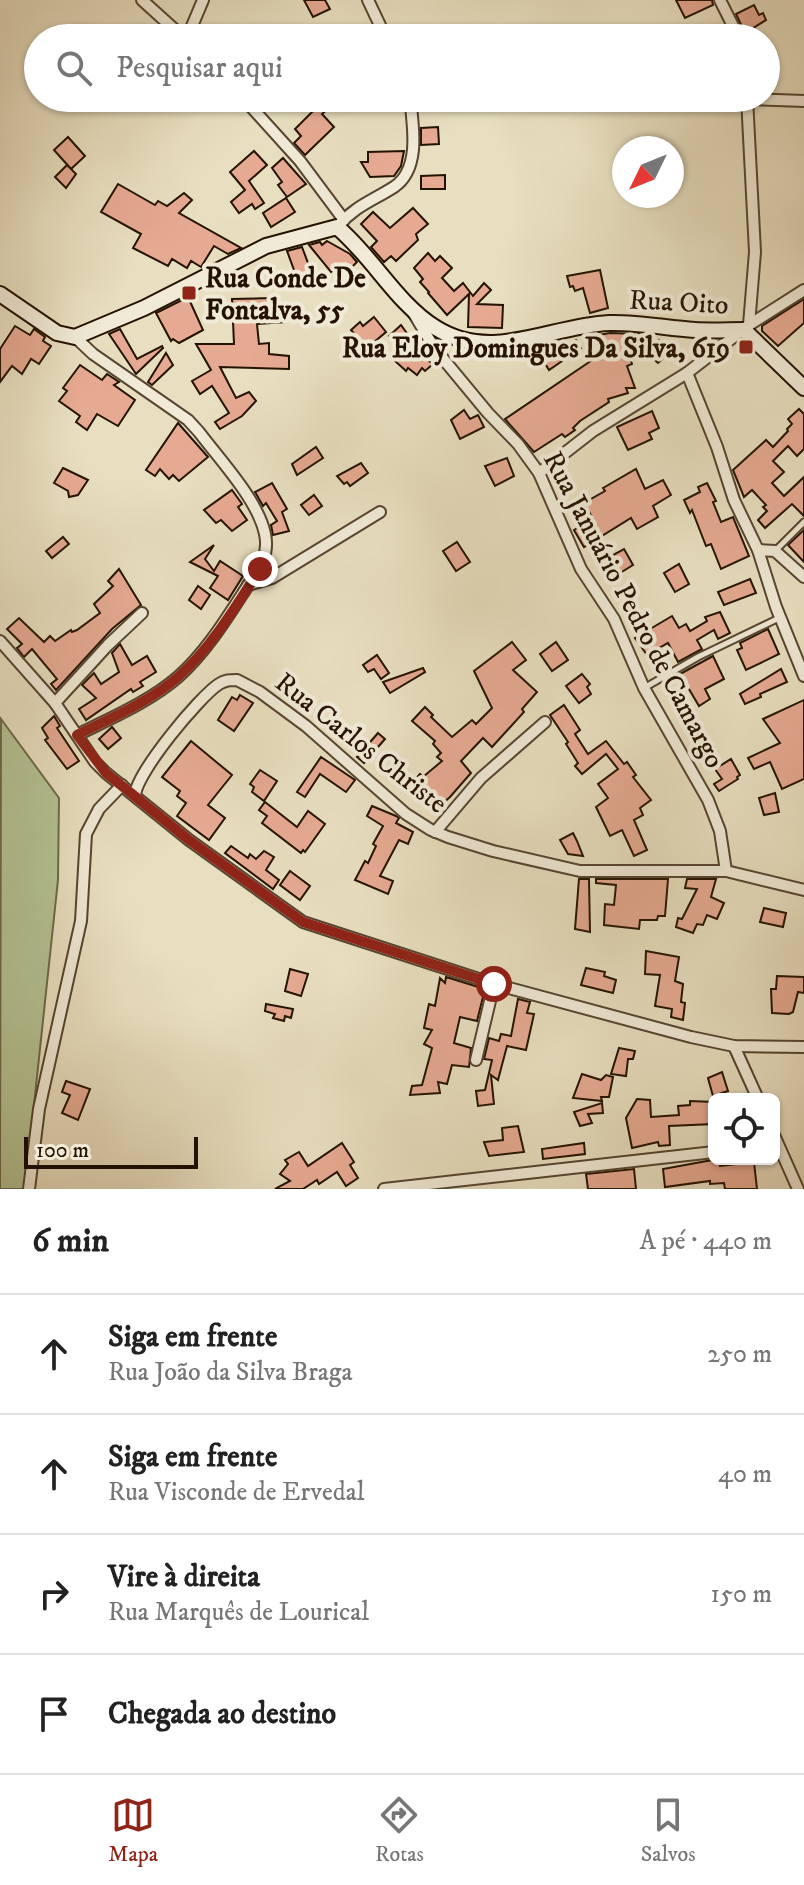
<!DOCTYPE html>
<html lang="pt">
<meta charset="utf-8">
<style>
body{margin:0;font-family:"IM FELL DW Pica",serif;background:#f6f6f6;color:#222}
.controls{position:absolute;right:24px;bottom:24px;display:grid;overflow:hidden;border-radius:12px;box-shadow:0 2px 6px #0004}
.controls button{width:72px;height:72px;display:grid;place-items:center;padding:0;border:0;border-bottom:2px solid #e0e0e0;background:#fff;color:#222;font:40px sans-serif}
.compass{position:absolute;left:612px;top:136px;width:72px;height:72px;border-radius:50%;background:#fff;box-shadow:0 2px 6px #0004;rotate:227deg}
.scale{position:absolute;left:24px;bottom:20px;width:174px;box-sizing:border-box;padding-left:8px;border:4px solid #241200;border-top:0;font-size:22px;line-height:28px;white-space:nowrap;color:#241200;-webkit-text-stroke:6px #f0ead6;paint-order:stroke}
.stop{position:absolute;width:24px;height:24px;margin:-18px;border:6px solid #8f2418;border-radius:50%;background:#fff}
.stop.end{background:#8f2418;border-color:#fff;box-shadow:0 2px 8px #0008}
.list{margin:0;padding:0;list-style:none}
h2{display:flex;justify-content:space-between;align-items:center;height:104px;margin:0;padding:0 32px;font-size:34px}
h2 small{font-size:26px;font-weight:400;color:#767676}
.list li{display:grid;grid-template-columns:52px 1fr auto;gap:24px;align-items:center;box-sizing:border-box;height:120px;padding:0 32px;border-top:2px solid #e0e0e0}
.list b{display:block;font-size:30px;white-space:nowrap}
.list p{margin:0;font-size:26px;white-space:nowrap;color:#767676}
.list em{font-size:26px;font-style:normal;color:#767676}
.icon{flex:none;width:44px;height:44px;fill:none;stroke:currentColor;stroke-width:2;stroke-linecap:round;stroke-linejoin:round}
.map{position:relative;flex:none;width:804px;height:1189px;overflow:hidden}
.search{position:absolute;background:#fff;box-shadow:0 2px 6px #0004;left:24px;right:24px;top:24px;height:88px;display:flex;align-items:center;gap:20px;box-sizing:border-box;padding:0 28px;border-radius:44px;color:#767676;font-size:30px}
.sheet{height:584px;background:#fff}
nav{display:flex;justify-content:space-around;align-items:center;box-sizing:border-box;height:112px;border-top:2px solid #e0e0e0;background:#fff;font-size:22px;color:#767676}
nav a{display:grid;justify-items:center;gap:4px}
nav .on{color:#8f2418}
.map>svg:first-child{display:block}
.green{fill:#b4c293;stroke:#6c6a4a;stroke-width:2}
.building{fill:#e6aa92;stroke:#241200;stroke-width:2}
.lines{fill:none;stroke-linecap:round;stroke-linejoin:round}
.lane-casing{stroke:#554530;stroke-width:9}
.street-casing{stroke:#554530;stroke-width:14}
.secondary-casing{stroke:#241200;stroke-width:18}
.lane{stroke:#f0ead6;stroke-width:5}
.street{stroke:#f0ead6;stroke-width:10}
.secondary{stroke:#f0ead6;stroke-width:14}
.route{stroke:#8f2418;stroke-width:10}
.poi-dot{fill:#8f2418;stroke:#f0ead6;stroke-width:3}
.labels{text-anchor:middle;stroke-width:8;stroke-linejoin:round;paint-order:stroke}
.poi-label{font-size:28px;font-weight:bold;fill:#241200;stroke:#f0ead6;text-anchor:start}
.street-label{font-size:28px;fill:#241200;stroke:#f0ead6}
</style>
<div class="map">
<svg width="804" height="1189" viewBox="0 0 804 1189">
<rect width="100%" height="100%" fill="#e8dfc0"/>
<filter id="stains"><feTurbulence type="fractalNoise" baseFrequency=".0025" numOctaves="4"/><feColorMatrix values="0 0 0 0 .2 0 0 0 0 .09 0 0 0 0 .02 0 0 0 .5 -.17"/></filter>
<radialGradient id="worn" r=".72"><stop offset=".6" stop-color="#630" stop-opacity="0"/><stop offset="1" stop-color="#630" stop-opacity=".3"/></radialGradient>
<polygon class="green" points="1,719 59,798 58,880 25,1189 0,1189"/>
<g class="building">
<polygon points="304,0 325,0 330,9 313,17"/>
<polygon points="676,0 712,0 713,5 685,18"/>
<polygon points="754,5 759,15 763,13 766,20 745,33 736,14"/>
<polygon points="326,98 347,98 330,107 322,114 334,127 305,155 294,143 301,136 295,129"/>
<polygon points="438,127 439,144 421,145 421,128"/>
<polygon points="68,137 85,156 71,169 54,150"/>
<polygon points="254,151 267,165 249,181 264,203 255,209 252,204 239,213 231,202 245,190 230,172"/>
<polygon points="404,151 401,166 394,176 370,177 361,162 368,162 368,152"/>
<polygon points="283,158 306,184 287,197 278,185 282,182 272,168"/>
<polygon points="67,165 76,174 66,188 55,177"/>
<polygon points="445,175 445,189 421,189 421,176"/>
<polygon points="118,184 155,205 158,201 167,206 184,193 192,200 179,213 241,248 228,254 214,246 201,267 191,261 187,268 172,259 168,266 133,248 141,234 101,212"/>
<polygon points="286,198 295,212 271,227 263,213"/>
<polygon points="413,208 428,224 416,234 418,240 396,261 391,256 384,262 371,247 377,241 361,224 373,212 390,228"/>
<polygon points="327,241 350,254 357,262 343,276 340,272 337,275 334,270 331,272 309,245 320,242 322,245"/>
<polygon points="302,247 314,279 300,286 287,251"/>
<polygon points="428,253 435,261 440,256 452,268 442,278 454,291 463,283 473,296 484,283 491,290 477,304 503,305 502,328 468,327 469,294 447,315 428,293 429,292 420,282 423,279 414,268"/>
<polygon points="600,270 608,308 590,313 583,288 575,291 573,286 570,287 567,276"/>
<polygon points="188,297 203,330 179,343 173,339 171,341 156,313"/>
<polygon points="274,298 285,322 257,324 259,344 269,343 269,354 289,356 289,369 220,367 236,398 249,392 256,401 242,416 220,429 215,422 229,413 212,386 200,394 192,381 211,370 196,344 234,344 232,299"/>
<polygon points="804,299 804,323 778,346 762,331 762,326"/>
<polygon points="374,317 386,332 367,348 351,330 360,322 363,326"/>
<polygon points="401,325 419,350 430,357 429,361 433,364 425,371 422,368 417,375 408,368 406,371 395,361 403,353 389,336"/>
<polygon points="15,326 30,335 34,329 45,337 43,341 51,346 39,364 31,359 22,374 12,366 0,382 0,349"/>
<polygon points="120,329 137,359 162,346 163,348 136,374 109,334"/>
<polygon points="610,333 640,334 644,345 650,339 654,344 659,340 669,353 658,363 645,351 629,355 632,364 627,366 635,388 626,388 628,393 608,399 609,402 580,421 573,428 575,430 565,437 562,434 534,452 505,419 604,352 593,336"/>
<polygon points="576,340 581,348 549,370 535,347 558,342 562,348"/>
<polygon points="166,353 173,365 152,385 148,382"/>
<polygon points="80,365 102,380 107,374 119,382 114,385 135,400 118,426 97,414 87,430 76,422 80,416 59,401 67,391 63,388"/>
<polygon points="799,409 804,414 804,449 797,456 788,446 773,461 784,472 772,483 784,496 804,477 804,516 792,504 765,528 758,520 767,511 763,507 766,505 752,490 744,497 733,470 766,440 773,447 788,431 787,429 792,424 788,419"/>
<polygon points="464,410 470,419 478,415 484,427 460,439 451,420"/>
<polygon points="652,411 659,428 649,433 652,439 628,450 617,427"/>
<polygon points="178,423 208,457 179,481 173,475 169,479 160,469 155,476 146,470"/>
<polygon points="316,447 323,458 297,475 292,464"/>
<polygon points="507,458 514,476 495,486 485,466"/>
<polygon points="361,463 368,473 350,486 347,482 344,484 337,476"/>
<polygon points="63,468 88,480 78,495 69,497 68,491 54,483"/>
<polygon points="636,469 645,489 663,480 671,495 653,506 658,517 637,529 631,518 584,547 574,530 593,519 584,503 605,491 603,488"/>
<polygon points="272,483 287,509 282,512 289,531 273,535 271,525 277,521 266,503 263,506 255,492"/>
<polygon points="707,483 716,501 713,502 721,522 733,517 749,556 721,569 711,544 706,546 692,510 690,513 684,500 700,492 698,487"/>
<polygon points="232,490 242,504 238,507 247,520 232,531 221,520 216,523 204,510"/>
<polygon points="314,495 322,506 309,515 301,505"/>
<polygon points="804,530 804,562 788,545"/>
<polygon points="63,537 69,544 52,558 46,551"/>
<polygon points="457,542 470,562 456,571 443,551"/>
<polygon points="214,545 205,559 214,571 220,561 243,576 228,600 210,588 218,576 190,562"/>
<polygon points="624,549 633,565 612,578 600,562"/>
<polygon points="679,564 689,584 675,592 664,573"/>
<polygon points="119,569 141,605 112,629 56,690 51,684 57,679 32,649 24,657 17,648 22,644 7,629 19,618 44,642 50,636 55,641 71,630 72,632 77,630 100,613 94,604 113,586 108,581"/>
<polygon points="750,579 756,593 724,605 718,592"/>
<polygon points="198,586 210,595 201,609 189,600"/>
<polygon points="720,612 730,633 718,639 714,630 697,640 702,649 678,662 668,643 647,655 635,638 672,616 679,628 686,624 690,631 707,621 705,617"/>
<polygon points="768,629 779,654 746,670 737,650 742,648 740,643"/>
<polygon points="512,642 526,660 513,670 537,692 522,709 524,712 492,747 483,738 461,761 471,773 450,797 442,804 438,799 426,807 408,787 420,774 423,777 442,761 437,757 441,753 433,744 435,741 412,721 425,707 433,715 431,717 452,737 472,720 476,724 492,708 474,671"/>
<polygon points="556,642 568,660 552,671 540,654"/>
<polygon points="120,644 132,665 147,656 156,672 140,682 143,686 133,692 131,689 86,720 79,709 96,698 82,685 94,673 101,684 119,672 112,653"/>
<polygon points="377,655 389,673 381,679 374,669 368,672 363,665"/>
<polygon points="713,656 724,679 705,689 710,699 699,706 680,674"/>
<polygon points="423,668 425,672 390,693 383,682"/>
<polygon points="781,669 787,682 760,694 761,697 745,704 740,694"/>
<polygon points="582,674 590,684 587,687 591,694 579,703 566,686"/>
<polygon points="240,695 253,703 234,731 218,720 232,697 237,700"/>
<polygon points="804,700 804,779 782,789 770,762 754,769 748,758 780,743 763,719"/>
<polygon points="564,705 580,730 575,734 588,754 606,741 624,764 627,762 636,775 633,777 651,800 640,808 643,815 634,820 647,850 634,856 622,830 610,836 596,807 608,798 598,784 618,769 606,754 582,774 575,766 578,763 566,744 568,742 550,715"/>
<polygon points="54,716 60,726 57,728 79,761 67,769 45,740 48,738 42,728"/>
<polygon points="112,727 121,738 108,749 99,739"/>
<polygon points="378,733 385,739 364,763 357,757"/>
<polygon points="191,741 232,775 208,805 225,818 209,840 177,816 186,803 177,796 180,791 162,777"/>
<polygon points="321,757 355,780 346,792 320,774 305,797 297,792"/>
<polygon points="731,759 740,775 737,777 738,779 719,791 714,784 722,779 715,769"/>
<polygon points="260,770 277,781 264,801 252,792 254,787 250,784"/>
<polygon points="775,793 779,812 764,815 759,798"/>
<polygon points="265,802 297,827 308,811 325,824 305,852 303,850 301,853 262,823 267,816 259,810"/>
<polygon points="372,806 396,816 399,818 396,823 413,832 408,844 399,840 380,876 393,881 388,894 355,880 365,861 368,863 376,846 373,844 383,826 367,816"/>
<polygon points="573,833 577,841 583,856 568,854 560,840"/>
<polygon points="231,846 248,858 250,854 256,859 264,851 274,857 266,870 279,880 273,889 225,853"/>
<polygon points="290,871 310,886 300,900 280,885"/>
<polygon points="579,879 589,879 590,932 575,929"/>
<polygon points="596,879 668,879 665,916 658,916 657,920 640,920 639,929 604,925 605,904 614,905 616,885 596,883"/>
<polygon points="687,879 716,879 711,897 724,903 717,919 707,915 703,925 697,924 693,933 676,927 678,918 682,919 697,889 685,888"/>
<polygon points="764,908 786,913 783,927 760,922"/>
<polygon points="646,951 679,957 675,981 683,984 681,1002 685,1003 683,1020 671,1017 672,1009 655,1006 660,975 645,974"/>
<polygon points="586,968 605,972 604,976 616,980 613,993 581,985"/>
<polygon points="290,969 308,974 301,996 285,991"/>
<polygon points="777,976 804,977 804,993 798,992 793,1012 789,1014 772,1013 771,989 776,989"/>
<polygon points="446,977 485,989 477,1021 460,1017 454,1043 471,1048 469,1067 452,1065 447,1084 438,1082 440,1093 410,1095 412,1086 422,1085 432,1048 424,1044 432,1030 424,1028 429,1004 435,1006 440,978 445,983"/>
<polygon points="518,999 530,1002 527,1013 534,1014 526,1050 507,1046 498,1080 491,1075 494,1104 478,1106 476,1091 485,1090 492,1060 484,1059 489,1038 499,1041 501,1034 511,1036"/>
<polygon points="266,1004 293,1009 291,1018 285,1016 284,1021 273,1018 275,1014 265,1011"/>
<polygon points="619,1048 635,1051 633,1059 628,1059 626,1076 611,1074"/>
<polygon points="722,1072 728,1091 713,1096 708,1078"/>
<polygon points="582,1074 601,1080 606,1075 613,1077 609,1097 601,1097 602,1101 573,1098"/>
<polygon points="66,1081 90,1089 78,1120 62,1113 70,1095 62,1092"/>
<polygon points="637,1099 650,1100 651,1117 679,1115 678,1106 690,1105 690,1101 714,1102 714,1124 669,1126 670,1145 659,1146 658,1142 632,1148 626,1118"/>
<polygon points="602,1103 603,1113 588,1114 592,1123 580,1126 574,1112"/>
<polygon points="518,1126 524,1152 489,1156 484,1142 503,1140 502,1128"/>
<polygon points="342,1143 354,1162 350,1165 358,1178 346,1186 337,1172 319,1184 317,1180 303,1189 275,1189 290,1181 280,1174 288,1164 285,1160 299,1152 308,1166"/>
<polygon points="584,1143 585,1154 543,1159 542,1149"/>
<polygon points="718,1159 720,1166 754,1162 757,1189 725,1189 724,1183 710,1184 710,1181 665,1187 663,1169"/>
<polygon points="634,1169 636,1189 588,1189 586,1174"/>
</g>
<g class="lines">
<defs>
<g id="lane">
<polyline points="775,551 804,522"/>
<polyline points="644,688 698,657 779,618"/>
</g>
<g id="street">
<polyline points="142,0 184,38"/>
<polyline points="368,0 386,38"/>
<polyline points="720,0 739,38"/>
<polyline points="187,38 203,0"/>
<polyline points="243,98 300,161 344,220"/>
<polyline points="747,98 755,252 749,325"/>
<polyline points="747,99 804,101"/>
<path d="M337,227C355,206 372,201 394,187C421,169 413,126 410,98"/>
<polyline points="414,314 435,349 488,413 518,444 539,473 581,569 614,619 644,688 708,800 720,831 726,871"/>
<path d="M75,337L93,354L188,420L199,432C220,460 258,500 265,534C270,557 257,572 245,590C225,621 205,653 178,677C149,702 111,718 77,735"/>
<polyline points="687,373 717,447 734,500 758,550 776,607 804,676"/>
<polyline points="539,473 593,431 687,373 749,325 804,290"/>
<polyline points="758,550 775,551 804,577"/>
<polyline points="248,585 272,578 380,512"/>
<polyline points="0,641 55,703 95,762 106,773 189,840 303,922 494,984 691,1037 734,1046 804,1047"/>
<polyline points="55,703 108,645 142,613"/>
<path d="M135,795C137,772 199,697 219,684C225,680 230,680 237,680L260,692L306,726L406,814L431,830L448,837L493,851L580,871H726L804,890"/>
<polyline points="435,832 481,778 545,722"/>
<polyline points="734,1046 758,1099"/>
<polyline points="476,1060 494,984"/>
<polyline points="774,1135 798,1189"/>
<polyline points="29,1189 39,1109 81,921 86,834 99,809 122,785"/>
<polyline points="384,1189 714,1152"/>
</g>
<path id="secondary" d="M0,294L57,333L75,337L144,308L266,246L337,227C373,257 396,303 436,328C492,363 549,326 609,323C637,322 666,328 695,330C711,331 728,330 744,330L804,388"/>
</defs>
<use href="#lane" class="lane-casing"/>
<use href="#street" class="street-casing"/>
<use href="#secondary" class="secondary-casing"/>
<use href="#lane" class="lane"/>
<use href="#street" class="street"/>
<use href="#secondary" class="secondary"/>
</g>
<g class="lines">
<path class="route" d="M260,569C236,606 211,648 178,677C149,702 111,718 77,735L106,773L189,840L303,922L494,984"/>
</g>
<g class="poi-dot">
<rect x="181" y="285" width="16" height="16" rx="4"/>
<rect x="738" y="339" width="16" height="16" rx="4"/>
</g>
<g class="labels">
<g class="poi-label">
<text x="205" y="287">Rua Conde De<tspan x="205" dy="32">Fontalva, 55</tspan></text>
<text x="730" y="357" text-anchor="end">Rua Eloy Domingues Da Silva, 619</text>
</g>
<g class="street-label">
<text transform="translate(679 301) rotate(3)" y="10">Rua Oito</text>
<text transform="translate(635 609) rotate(62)" y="10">Rua Januário Pedro de Camargo</text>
<text transform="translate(362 742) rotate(38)" y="10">Rua Carlos Christe</text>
</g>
</g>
<rect width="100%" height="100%" filter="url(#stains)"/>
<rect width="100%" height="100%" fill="url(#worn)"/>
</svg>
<div class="controls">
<button><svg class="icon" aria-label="locate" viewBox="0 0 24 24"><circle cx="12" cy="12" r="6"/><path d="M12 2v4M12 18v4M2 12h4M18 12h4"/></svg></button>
</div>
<svg class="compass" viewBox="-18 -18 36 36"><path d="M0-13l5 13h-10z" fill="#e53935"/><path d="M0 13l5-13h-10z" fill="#767676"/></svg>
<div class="scale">100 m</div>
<div class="stop" style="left:494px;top:984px"></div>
<div class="stop end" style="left:260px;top:569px"></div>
<div class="search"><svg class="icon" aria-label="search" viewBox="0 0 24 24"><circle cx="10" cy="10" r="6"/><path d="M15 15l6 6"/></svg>Pesquisar aqui</div>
</div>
<section class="sheet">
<h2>6 min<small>A pé · 440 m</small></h2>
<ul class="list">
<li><svg class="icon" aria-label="ahead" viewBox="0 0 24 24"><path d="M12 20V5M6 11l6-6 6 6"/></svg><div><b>Siga em frente</b><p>Rua João da Silva Braga</p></div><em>250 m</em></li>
<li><svg class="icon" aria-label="ahead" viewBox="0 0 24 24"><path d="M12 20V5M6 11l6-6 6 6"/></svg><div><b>Siga em frente</b><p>Rua Visconde de Ervedal</p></div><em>40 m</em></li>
<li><svg class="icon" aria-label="right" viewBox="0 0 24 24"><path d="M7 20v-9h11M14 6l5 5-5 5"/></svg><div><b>Vire à direita</b><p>Rua Marquês de Lourical</p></div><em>150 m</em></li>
<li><svg class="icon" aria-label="arrive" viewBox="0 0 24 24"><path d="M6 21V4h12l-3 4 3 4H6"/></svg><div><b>Chegada ao destino</b></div></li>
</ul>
</section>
<nav>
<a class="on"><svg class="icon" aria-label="map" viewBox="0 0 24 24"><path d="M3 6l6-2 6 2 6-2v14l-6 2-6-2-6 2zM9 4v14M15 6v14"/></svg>Mapa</a>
<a><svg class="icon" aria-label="directions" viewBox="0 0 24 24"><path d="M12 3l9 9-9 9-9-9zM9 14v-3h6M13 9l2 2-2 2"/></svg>Rotas</a>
<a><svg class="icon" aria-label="saved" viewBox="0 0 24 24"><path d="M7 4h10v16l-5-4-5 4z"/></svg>Salvos</a>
</nav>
